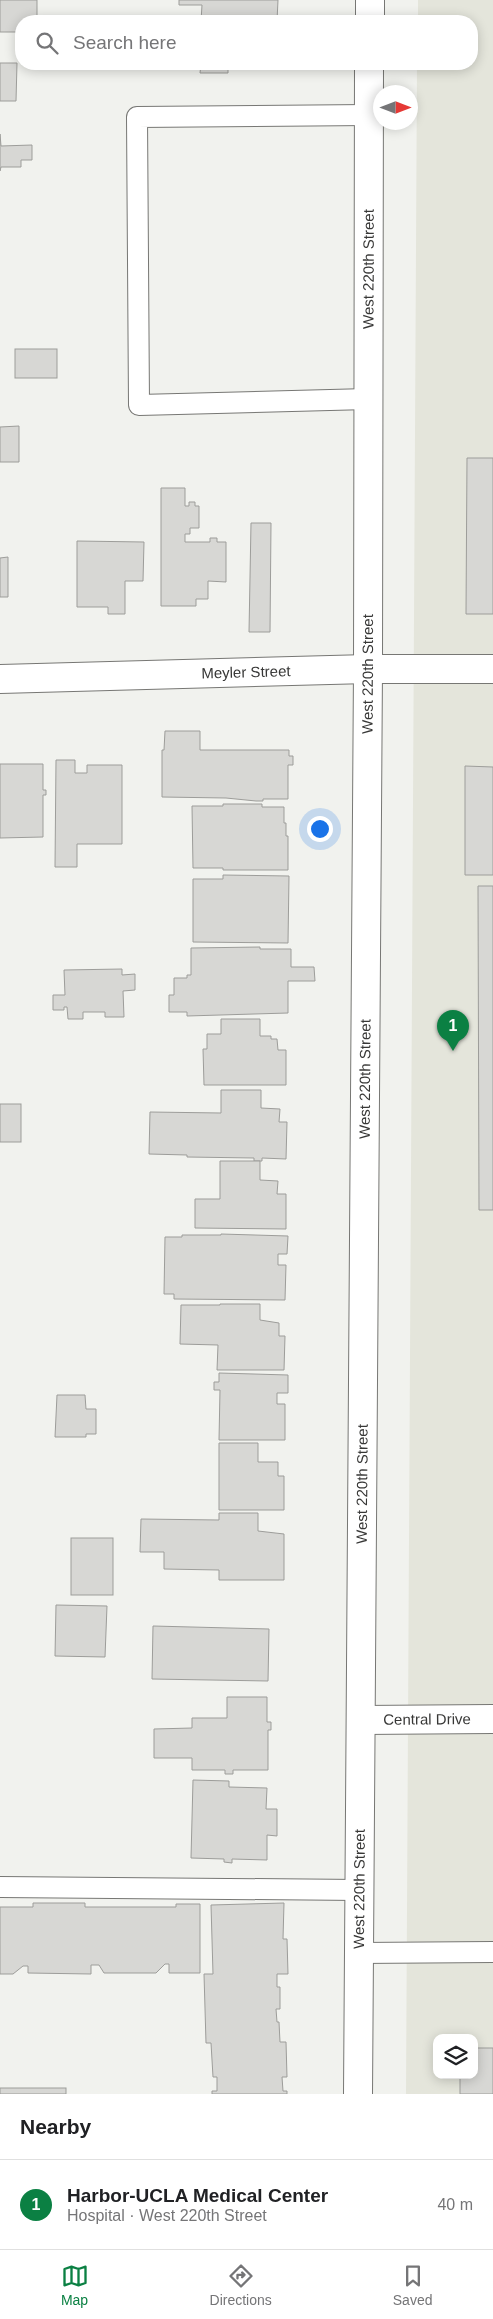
<!DOCTYPE html>
<meta charset="utf-8">
<style>
body{margin:0;font-family:Helvetica,sans-serif;background:#f6f6f6;color:#202124}
.controls{position:absolute;right:15px;bottom:15px;display:grid;overflow:hidden;border-radius:10px;box-shadow:0 2px 12px #0003}
.controls button{width:45px;height:45px;display:grid;place-items:center;padding:0;border:0;border-bottom:1px solid #e0e0e0;background:#fff;color:#202124;font:25px sans-serif}
.compass{position:absolute;left:373px;top:85px;width:45px;height:45px;border-radius:50%;background:#fff;box-shadow:0 2px 12px #0003;rotate:90deg}
.you{position:absolute;left:319px;top:828px;width:18px;height:18px;margin:-12px;border:4px solid #fff;border-radius:50%;background:#1a73e8;box-shadow:0 0 0 8px #1a73e833}
.badge{display:grid;place-items:center;width:32px;height:32px;border-radius:50%;background:#0b8043;color:#fff;font-size:16px;font-weight:700}
.pin{position:absolute;translate:-50% -41px;filter:drop-shadow(0 1px 2px #0008)}
.pin::after{content:'';position:absolute;top:26px;width:18px;height:15px;background:inherit;clip-path:polygon(0 0,100% 0,50% 100%)}
.list{margin:0;padding:0;list-style:none}
h2{display:flex;justify-content:space-between;align-items:center;height:65px;margin:0;padding:0 20px;font-size:21px}
h2 small{font-size:16px;font-weight:400;color:#757577}
.list li{display:grid;grid-template-columns:32px 1fr auto;gap:15px;align-items:center;box-sizing:border-box;height:90px;padding:0 20px;border-top:1px solid #e0e0e0}
.list b{display:block;font-size:19px;white-space:nowrap}
.list p{margin:0;font-size:16px;white-space:nowrap;color:#757577}
.list em{font-size:16px;font-style:normal;color:#757577}
.icon{flex:none;width:28px;height:28px;fill:none;stroke:currentColor;stroke-width:2;stroke-linecap:round;stroke-linejoin:round}
.map{position:relative;flex:none;width:493px;height:2094px;overflow:hidden}
.search{position:absolute;background:#fff;box-shadow:0 2px 12px #0003;left:15px;right:15px;top:15px;height:55px;display:flex;align-items:center;gap:12px;box-sizing:border-box;padding:0 18px;border-radius:20px;color:#757577;font-size:19px}
.sheet{height:155px;background:#fff}
nav{display:flex;justify-content:space-around;align-items:center;box-sizing:border-box;height:70px;border-top:1px solid #e0e0e0;background:#fff;font-size:14px;color:#757577}
nav a{display:grid;justify-items:center;gap:2px}
nav .on{color:#0b8043}
.map>svg:first-child{display:block}
.built{fill:#e4e5db;fill-rule:evenodd}
.building{fill:#d7d7d4;stroke:#9d9d9a}
.lines{fill:none;stroke-linecap:round;stroke-linejoin:round}
.service-casing{stroke:#777774;stroke-width:22}
.minor-casing{stroke:#777774;stroke-width:30}
.tertiary-casing{stroke:#777774;stroke-width:30}
.service{stroke:#fff;stroke-width:20}
.minor{stroke:#fff;stroke-width:28}
.tertiary{stroke:#fff;stroke-width:28}
.labels{text-anchor:middle;stroke-width:4;stroke-linejoin:round;paint-order:stroke}
.street-label{font-size:15px;fill:#373736;stroke:#f1f2ee}
</style>
<div class="map">
<svg width="493" height="2094" viewBox="0 0 493 2094">
<rect width="100%" height="100%" fill="#f1f2ee"/>
<path class="built" d="M418,0H493V2094H406L417,64H472V21H418ZM437,2038H474V2075H437Z"/>
<g class="building">
<polygon points="0,0 37,0 37,21 21,21 21,32 0,32"/>
<polygon points="179,0 278,0 277,21 201,21 202,5 179,5"/>
<polygon points="0,63 17,63 16,101 0,101"/>
<polygon points="201,64 278,64 278,67 228,66 228,73 200,73"/>
<polygon points="0,134 1,146 32,145 32,160 21,160 21,167 1,167 0,171"/>
<rect x="15" y="349" width="42" height="29"/>
<polygon points="19,426 19,462 0,462 0,427"/>
<polygon points="467,458 493,458 493,614 466,614"/>
<polygon points="161,488 185,488 185,506 189,506 189,502 195,502 195,506 199,506 199,528 190,528 190,534 185,534 185,542 210,542 210,538 217,538 217,542 226,542 226,582 208,581 208,599 196,599 196,606 161,606"/>
<polygon points="251,523 271,523 270,632 249,632"/>
<polygon points="77,541 144,542 143,581 125,581 125,614 108,614 108,607 77,607"/>
<polygon points="8,557 8,597 0,597 0,558"/>
<polygon points="165,731 200,731 200,750 289,750 289,756 293,756 293,765 288,765 288,799 263,799 263,801 256,801 226,798 162,797 162,750 164,750"/>
<polygon points="56,760 75,760 75,773 87,773 87,765 122,765 122,844 77,844 77,867 55,867"/>
<polygon points="0,764 43,764 43,790 46,790 46,795 43,795 43,837 0,838"/>
<polygon points="465,766 493,767 493,875 465,875"/>
<polygon points="223,804 262,804 262,807 284,807 284,823 286,823 286,836 288,836 288,870 223,870 223,868 193,868 192,806 223,806"/>
<polygon points="223,875 289,876 288,943 193,942 193,879 223,879"/>
<polygon points="478,886 493,886 493,1210 479,1210"/>
<polygon points="260,947 260,949 291,949 291,967 314,967 315,981 288,981 288,1013 187,1016 187,1012 169,1012 169,995 174,995 174,978 187,978 187,975 191,975 191,948"/>
<polygon points="122,969 122,975 135,974 135,990 123,991 124,1017 105,1017 105,1012 83,1012 83,1019 68,1019 67,1007 64,1007 64,1010 53,1010 53,995 65,995 64,970"/>
<polygon points="221,1019 260,1019 260,1036 271,1036 271,1039 277,1039 278,1050 286,1050 286,1085 204,1085 203,1049 207,1049 207,1034 221,1034"/>
<polygon points="221,1090 261,1090 261,1108 280,1109 279,1122 287,1122 286,1159 262,1158 262,1161 254,1161 254,1158 187,1157 187,1155 149,1154 150,1112 221,1113"/>
<rect x="0" y="1104" width="21" height="38"/>
<polygon points="220,1161 260,1161 260,1180 278,1181 277,1194 286,1194 286,1229 195,1228 195,1199 220,1199"/>
<polygon points="221,1234 288,1236 287,1254 278,1254 278,1265 286,1265 285,1300 174,1299 174,1294 164,1294 165,1237 182,1237 182,1235 221,1235"/>
<polygon points="220,1304 260,1304 260,1320 279,1323 279,1336 285,1336 284,1370 217,1370 218,1345 180,1344 181,1305 220,1305"/>
<polygon points="219,1373 288,1375 288,1393 277,1393 277,1404 285,1404 285,1440 219,1440 220,1390 214,1390 214,1382 219,1382"/>
<polygon points="57,1395 85,1395 86,1409 96,1409 96,1434 86,1434 86,1437 55,1437"/>
<polygon points="219,1443 258,1443 258,1462 278,1462 278,1476 284,1476 284,1510 219,1510"/>
<polygon points="219,1513 258,1513 258,1531 284,1534 284,1580 219,1580 219,1570 164,1569 164,1552 140,1552 141,1519 219,1520"/>
<rect x="71" y="1538" width="42" height="57"/>
<polygon points="56,1605 107,1606 105,1657 55,1656"/>
<polygon points="153,1626 269,1629 268,1681 152,1679"/>
<polygon points="227,1697 267,1697 267,1722 271,1722 271,1730 268,1730 268,1770 233,1770 233,1774 225,1774 225,1770 192,1770 192,1758 154,1758 154,1729 192,1728 192,1718 227,1718"/>
<polygon points="193,1780 229,1781 229,1787 267,1788 266,1809 277,1809 277,1836 267,1835 267,1860 232,1859 232,1863 224,1862 224,1859 191,1858"/>
<polygon points="33,1903 85,1903 85,1907 176,1907 176,1904 200,1904 200,1973 169,1973 169,1964 165,1964 156,1973 104,1973 99,1965 91,1965 91,1974 28,1973 28,1966 23,1966 13,1974 0,1974 0,1907 33,1907"/>
<polygon points="284,1903 283,1939 287,1939 288,1974 277,1974 277,1987 280,1987 280,2009 276,2009 277,2022 279,2022 280,2042 286,2042 287,2077 282,2077 283,2091 287,2091 287,2094 212,2094 212,2091 217,2091 217,2077 213,2077 211,2043 206,2043 204,1974 213,1974 211,1905"/>
<polygon points="474,2048 493,2048 493,2094 460,2094 460,2075 474,2075"/>
<rect x="0" y="2088" width="66" height="6"/>
</g>
<g class="lines">
<defs>
<g id="service">
<polyline points="368,399 139,405 137,117 369,115"/>
<polyline points="0,1887 359,1890"/>
<polyline points="359,1953 493,1952"/>
</g>
<g id="minor">
<path id="s1" d="M0,679L368,669H493"/>
<path id="s2" d="M361,1720L493,1719"/>
</g>
<g id="tertiary">
<polyline points="370,21 370,0"/>
<path id="s3" d="M358,2094L368,669L369,64"/>
</g>
</defs>
<use href="#service" class="service-casing"/>
<use href="#minor" class="minor-casing"/>
<use href="#tertiary" class="tertiary-casing"/>
<use href="#service" class="service"/>
<use href="#minor" class="minor"/>
<use href="#tertiary" class="tertiary"/>
</g>
<g class="labels">
<g class="street-label">
<text dy="5" stroke="none"><textPath href="#s3" startOffset="1825">West 220th Street</textPath></text>
<text dy="5" stroke="none"><textPath href="#s1" startOffset="246">Meyler Street</textPath></text>
<text dy="5" stroke="none"><textPath href="#s3" startOffset="1420">West 220th Street</textPath></text>
<text dy="5" stroke="none"><textPath href="#s3" startOffset="1015">West 220th Street</textPath></text>
<text dy="5" stroke="none"><textPath href="#s3" startOffset="610">West 220th Street</textPath></text>
<text dy="5" stroke="none"><textPath href="#s2" startOffset="66">Central Drive</textPath></text>
<text dy="5" stroke="none"><textPath href="#s3" startOffset="205">West 220th Street</textPath></text>
</g>
</g>
</svg>
<div class="controls">
<button><svg class="icon" aria-label="layers" viewBox="0 0 24 24"><path d="M12 4l9 5-9 5-9-5zM3 14l9 5 9-5"/></svg></button>
</div>
<svg class="compass" viewBox="-18 -18 36 36"><path d="M0-13l5 13h-10z" fill="#e53935"/><path d="M0 13l5-13h-10z" fill="#757577"/></svg>
<div class="you"></div>
<div class="pin badge" style="left:453px;top:1051px">1</div>
<div class="search"><svg class="icon" aria-label="search" viewBox="0 0 24 24"><circle cx="10" cy="10" r="6"/><path d="M15 15l6 6"/></svg>Search here</div>
</div>
<section class="sheet">
<h2>Nearby<small></small></h2>
<ul class="list">
<li><span class="badge">1</span><div><b>Harbor-UCLA Medical Center</b><p>Hospital · West 220th Street</p></div><em>40 m</em></li>
</ul>
</section>
<nav>
<a class="on"><svg class="icon" aria-label="map" viewBox="0 0 24 24"><path d="M3 6l6-2 6 2 6-2v14l-6 2-6-2-6 2zM9 4v14M15 6v14"/></svg>Map</a>
<a><svg class="icon" aria-label="directions" viewBox="0 0 24 24"><path d="M12 3l9 9-9 9-9-9zM9 14v-3h6M13 9l2 2-2 2"/></svg>Directions</a>
<a><svg class="icon" aria-label="saved" viewBox="0 0 24 24"><path d="M7 4h10v16l-5-4-5 4z"/></svg>Saved</a>
</nav>
